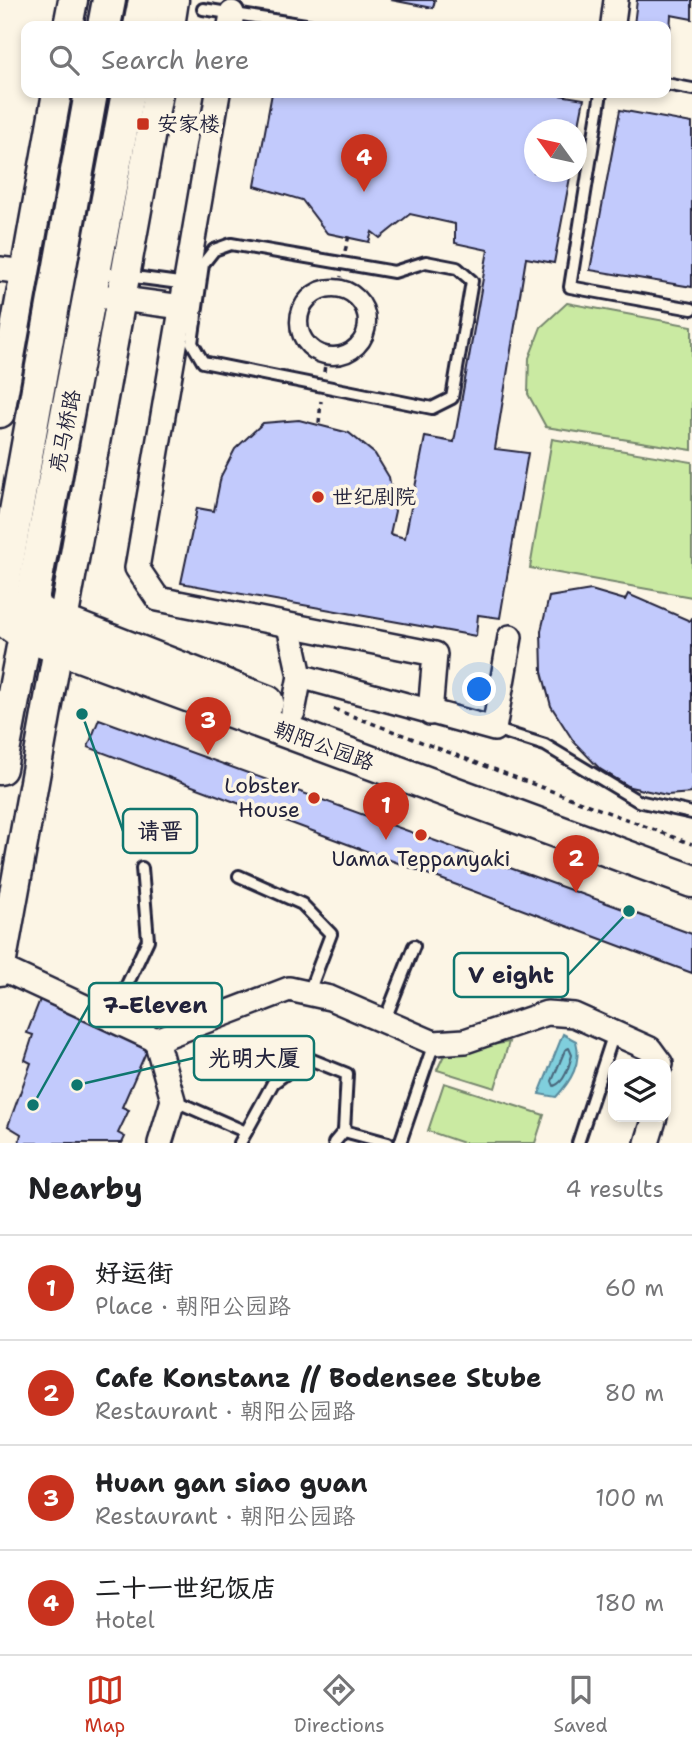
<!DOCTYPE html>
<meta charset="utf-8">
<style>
body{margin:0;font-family:"Shantell Sans","LXGW WenKai TC",sans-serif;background:#f6f6f6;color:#202124}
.controls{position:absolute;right:21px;bottom:21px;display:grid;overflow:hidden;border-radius:14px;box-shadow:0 4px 10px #0003}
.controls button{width:63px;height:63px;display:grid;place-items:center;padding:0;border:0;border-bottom:2px solid #e0e0e0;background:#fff;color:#202124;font:35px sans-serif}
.compass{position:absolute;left:524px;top:119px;width:63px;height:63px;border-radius:50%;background:#fff;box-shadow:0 4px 10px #0003;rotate:303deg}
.you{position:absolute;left:480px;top:690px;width:24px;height:24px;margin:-18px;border:5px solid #fff;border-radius:50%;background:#1a73e8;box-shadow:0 0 0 10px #1a73e833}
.badge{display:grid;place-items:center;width:46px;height:46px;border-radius:50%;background:#c8321e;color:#fff;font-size:23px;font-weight:700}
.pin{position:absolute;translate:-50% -58px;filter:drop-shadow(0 2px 4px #0008)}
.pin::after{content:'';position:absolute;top:37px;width:24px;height:21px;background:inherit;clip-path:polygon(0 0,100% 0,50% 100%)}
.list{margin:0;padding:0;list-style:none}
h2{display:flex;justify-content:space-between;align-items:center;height:91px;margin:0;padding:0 28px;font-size:30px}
h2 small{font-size:23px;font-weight:400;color:#757577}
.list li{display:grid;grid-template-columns:46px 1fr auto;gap:21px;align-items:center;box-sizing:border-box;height:105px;padding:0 28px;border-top:2px solid #e0e0e0}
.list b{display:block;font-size:26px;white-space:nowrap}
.list p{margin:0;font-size:23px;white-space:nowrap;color:#757577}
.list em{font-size:23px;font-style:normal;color:#757577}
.icon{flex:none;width:38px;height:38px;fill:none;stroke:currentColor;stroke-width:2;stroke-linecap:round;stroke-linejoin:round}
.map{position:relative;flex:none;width:692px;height:1143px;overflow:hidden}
.search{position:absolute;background:#fff;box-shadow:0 4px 10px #0003;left:21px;right:21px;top:21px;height:77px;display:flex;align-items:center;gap:18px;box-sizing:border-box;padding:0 24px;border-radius:14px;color:#757577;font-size:26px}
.sheet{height:511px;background:#fff}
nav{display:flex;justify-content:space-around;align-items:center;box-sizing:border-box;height:98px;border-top:2px solid #e0e0e0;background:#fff;font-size:19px;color:#757577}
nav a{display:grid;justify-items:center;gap:4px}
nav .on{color:#c8321e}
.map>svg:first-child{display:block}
.green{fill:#caeaa2;stroke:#76866e;stroke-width:2}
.water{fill:#80cfdd;stroke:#5a8a9c;stroke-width:2}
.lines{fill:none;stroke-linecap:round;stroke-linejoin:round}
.shore{stroke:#48677c;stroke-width:2}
.building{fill:#c2cafc;stroke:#22223b;stroke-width:2}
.service-casing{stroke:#22223b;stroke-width:16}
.pedestrian-casing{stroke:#22223b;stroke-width:21}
.minor-casing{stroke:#22223b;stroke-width:28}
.tertiary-casing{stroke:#22223b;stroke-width:33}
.secondary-casing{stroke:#22223b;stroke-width:37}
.path{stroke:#22223b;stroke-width:3.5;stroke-dasharray:5 5;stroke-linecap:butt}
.service{stroke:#fcf5e5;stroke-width:10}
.pedestrian{stroke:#fcf5e5;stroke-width:16}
.minor{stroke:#fcf5e5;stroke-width:23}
.tertiary{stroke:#fcf5e5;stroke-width:28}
.secondary{stroke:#fcf5e5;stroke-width:32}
.poi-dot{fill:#c8321e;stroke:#fcf5e5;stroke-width:2.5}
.labels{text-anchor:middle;stroke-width:7;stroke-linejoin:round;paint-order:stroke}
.poi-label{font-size:21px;fill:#22223b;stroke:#fcf5e5;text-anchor:start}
.street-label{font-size:21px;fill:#22223b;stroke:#fcf5e5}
.leader{fill:none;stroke:#0f766e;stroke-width:2.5}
.callout-dot{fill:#0f766e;stroke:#fcf5e5;stroke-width:2.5}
.callout{fill:#fcf5e5;stroke:#0f766e;stroke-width:2.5}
.callout-label{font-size:23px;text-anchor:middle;font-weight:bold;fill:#22223b}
</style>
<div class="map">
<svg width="692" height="1143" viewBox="0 0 692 1143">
<rect width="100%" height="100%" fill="#fcf5e5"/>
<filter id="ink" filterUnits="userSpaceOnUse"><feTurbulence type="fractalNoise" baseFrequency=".0143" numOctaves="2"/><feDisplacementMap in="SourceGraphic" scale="14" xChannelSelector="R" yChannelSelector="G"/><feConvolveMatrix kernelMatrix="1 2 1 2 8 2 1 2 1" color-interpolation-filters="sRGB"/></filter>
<g filter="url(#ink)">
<g class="green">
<polygon points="567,303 692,326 692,450 546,427 528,394 529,358 541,327"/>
<polygon points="552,439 692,462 692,597 530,568"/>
<polygon points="509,1042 495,1088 437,1070 445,1053"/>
<polygon points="444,1083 544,1115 535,1143 463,1143 428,1131"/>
</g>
<path class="water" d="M563,1034L576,1041C582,1063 571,1081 556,1097L539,1094Z"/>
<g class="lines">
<path class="shore" d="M569,1048L572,1055C569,1066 565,1082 554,1086L552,1081L565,1050Z"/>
</g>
<g class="building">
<polygon points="391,0 435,0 433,8"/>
<polygon points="637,0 692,0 692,19 671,15 670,31 666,30 666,26 634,25"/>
<polygon points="272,93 547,93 584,99 576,140 576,130 534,130 534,172 571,172 554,263 526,258 495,449 528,453 500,618 478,615 476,636 181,583 197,508 214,511 221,476 235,449 263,423 299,420 349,433 375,454 389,477 395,511 390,534 405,538 425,437 454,442 488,250 455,243 455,224 410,214 380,238 372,232 369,242 327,233 302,200 255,186"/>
<polygon points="620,110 692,123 692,287 590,270"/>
<polygon points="591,590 625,600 628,594 690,621 692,618 692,793 667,795 630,787 600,769 574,742 551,706 542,672 541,631 549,597"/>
<polygon points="99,719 692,934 692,973 88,747"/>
<polygon points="41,997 147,1050 122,1107 129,1110 118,1133 125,1137 122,1143 19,1143 21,1134 8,1126 31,1063 25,1060 33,1035 27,1033"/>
</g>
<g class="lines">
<defs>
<g id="service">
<polyline points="203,9 312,26"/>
<polyline points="666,84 692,89"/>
<polyline points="601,93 570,287 692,309"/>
<polygon points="231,244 394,272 426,262 457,268 472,281 452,398 432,408 203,362 192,343 203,264 214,250"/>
<polyline points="96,272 187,284"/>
<polyline points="494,729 545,745 638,801 692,813"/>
<polyline points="239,876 302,904 331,934 309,992"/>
<polyline points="111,1019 148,940 142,868"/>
<polyline points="384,1022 414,946"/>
<polyline points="173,1100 246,1132"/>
<polyline points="240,1143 273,1083 307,1058 347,1074 344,1131"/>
<polyline points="334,1143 344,1131 388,1143"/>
<polyline points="400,1143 434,1043"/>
<polyline points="578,1143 614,1033"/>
</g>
<circle id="pedestrian" cx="333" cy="322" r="34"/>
<g id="minor">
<polyline points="613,23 616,0"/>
<polyline points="230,26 232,13"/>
<polyline points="218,93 137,568 158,599 435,654 430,713"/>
<polyline points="0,269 25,272"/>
<polyline points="92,295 182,307 189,320"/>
<polyline points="289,626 300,676 494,729 510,637"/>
<polyline points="293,712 300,676"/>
<polyline points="1,968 156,1040 173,1100 160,1143"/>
<polyline points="156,1040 289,989 330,998 434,1043 465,1041 547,1013 574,1015 650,1049 661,1064"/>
<polyline points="647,1143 655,1117"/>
</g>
<g id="tertiary">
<polyline points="68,26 73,0"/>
<polyline points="170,26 174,0"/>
<polyline points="0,413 57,93"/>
<polyline points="0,971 158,93"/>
</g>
<g id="secondary">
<polyline points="104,26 109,0"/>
<polyline points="140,26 145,0"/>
<polyline points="0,601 91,93"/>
<polyline points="0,614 29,609 267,702"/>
<polyline points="0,617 25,635 692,881"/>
<polyline points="0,768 128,93"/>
</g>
</defs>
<use href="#service" class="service-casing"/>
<use href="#pedestrian" class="pedestrian-casing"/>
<use href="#minor" class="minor-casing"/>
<use href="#tertiary" class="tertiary-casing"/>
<use href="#secondary" class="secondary-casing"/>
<g class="path">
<polyline points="345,251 349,236"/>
<polyline points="339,287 341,276"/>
<polyline points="324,372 326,357"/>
<polyline points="319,423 321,401"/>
<polyline points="334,709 692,844"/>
</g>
<use href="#service" class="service"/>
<use href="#pedestrian" class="pedestrian"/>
<use href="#minor" class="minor"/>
<use href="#tertiary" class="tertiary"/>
<use href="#secondary" class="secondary"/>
</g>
</g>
<g class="poi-dot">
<rect x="136" y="117" width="14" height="14" rx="3.5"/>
<circle cx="318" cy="497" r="7"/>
<circle cx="314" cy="798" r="7"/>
<circle cx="421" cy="835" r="7"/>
</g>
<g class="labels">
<g class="poi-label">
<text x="157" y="131">安家楼</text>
<text x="332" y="504">世纪剧院</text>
<text x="300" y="793" text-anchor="end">Lobster<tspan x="300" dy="24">House</tspan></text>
<text x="421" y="866" text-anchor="middle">Uama Teppanyaki</text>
</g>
<g class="street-label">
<text transform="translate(65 431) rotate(-79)" y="7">亮马桥路</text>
<text transform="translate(324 746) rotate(20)" y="7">朝阳公园路</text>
</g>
</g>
<path class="leader" d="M82 714L123 831M629 911L568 975M33 1105L89 1005M77 1085L194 1058"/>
<g class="callout-dot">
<circle cx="82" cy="714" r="7"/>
<circle cx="629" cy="911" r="7"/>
<circle cx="33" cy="1105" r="7"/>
<circle cx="77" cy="1085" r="7"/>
</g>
<g class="callout">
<rect x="123" y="809" width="74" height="44" rx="7"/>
<rect x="454" y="953" width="114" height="44" rx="7"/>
<rect x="89" y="983" width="133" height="44" rx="7"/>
<rect x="194" y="1036" width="120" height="44" rx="7"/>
</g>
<g class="callout-label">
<text x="160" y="839">请晋</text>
<text x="511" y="983">V eight</text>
<text x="155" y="1013">7-Eleven</text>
<text x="254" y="1066">光明大厦</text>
</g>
</svg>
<div class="controls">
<button><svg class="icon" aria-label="layers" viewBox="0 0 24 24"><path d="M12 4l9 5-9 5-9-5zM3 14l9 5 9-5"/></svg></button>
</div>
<svg class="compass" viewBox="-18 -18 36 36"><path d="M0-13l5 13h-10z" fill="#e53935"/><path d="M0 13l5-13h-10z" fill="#757577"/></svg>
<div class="you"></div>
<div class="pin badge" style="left:386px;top:840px">1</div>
<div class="pin badge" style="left:576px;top:893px">2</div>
<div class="pin badge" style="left:208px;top:755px">3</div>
<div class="pin badge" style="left:364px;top:192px">4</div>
<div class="search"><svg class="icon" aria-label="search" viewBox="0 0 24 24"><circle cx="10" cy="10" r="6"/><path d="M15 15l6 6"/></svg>Search here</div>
</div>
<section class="sheet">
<h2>Nearby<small>4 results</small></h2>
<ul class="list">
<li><span class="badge">1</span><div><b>好运街</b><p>Place · 朝阳公园路</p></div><em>60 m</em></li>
<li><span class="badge">2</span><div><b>Cafe Konstanz // Bodensee Stube</b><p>Restaurant · 朝阳公园路</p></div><em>80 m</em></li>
<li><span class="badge">3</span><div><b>Huan gan siao guan</b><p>Restaurant · 朝阳公园路</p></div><em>100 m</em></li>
<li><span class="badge">4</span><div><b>二十一世纪饭店</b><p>Hotel</p></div><em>180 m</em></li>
</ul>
</section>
<nav>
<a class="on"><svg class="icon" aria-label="map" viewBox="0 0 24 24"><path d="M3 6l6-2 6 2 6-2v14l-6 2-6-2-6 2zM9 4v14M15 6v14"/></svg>Map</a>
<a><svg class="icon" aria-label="directions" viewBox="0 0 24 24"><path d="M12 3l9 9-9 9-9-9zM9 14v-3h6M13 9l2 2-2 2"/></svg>Directions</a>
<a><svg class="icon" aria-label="saved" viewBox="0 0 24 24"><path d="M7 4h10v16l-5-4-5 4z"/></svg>Saved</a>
</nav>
